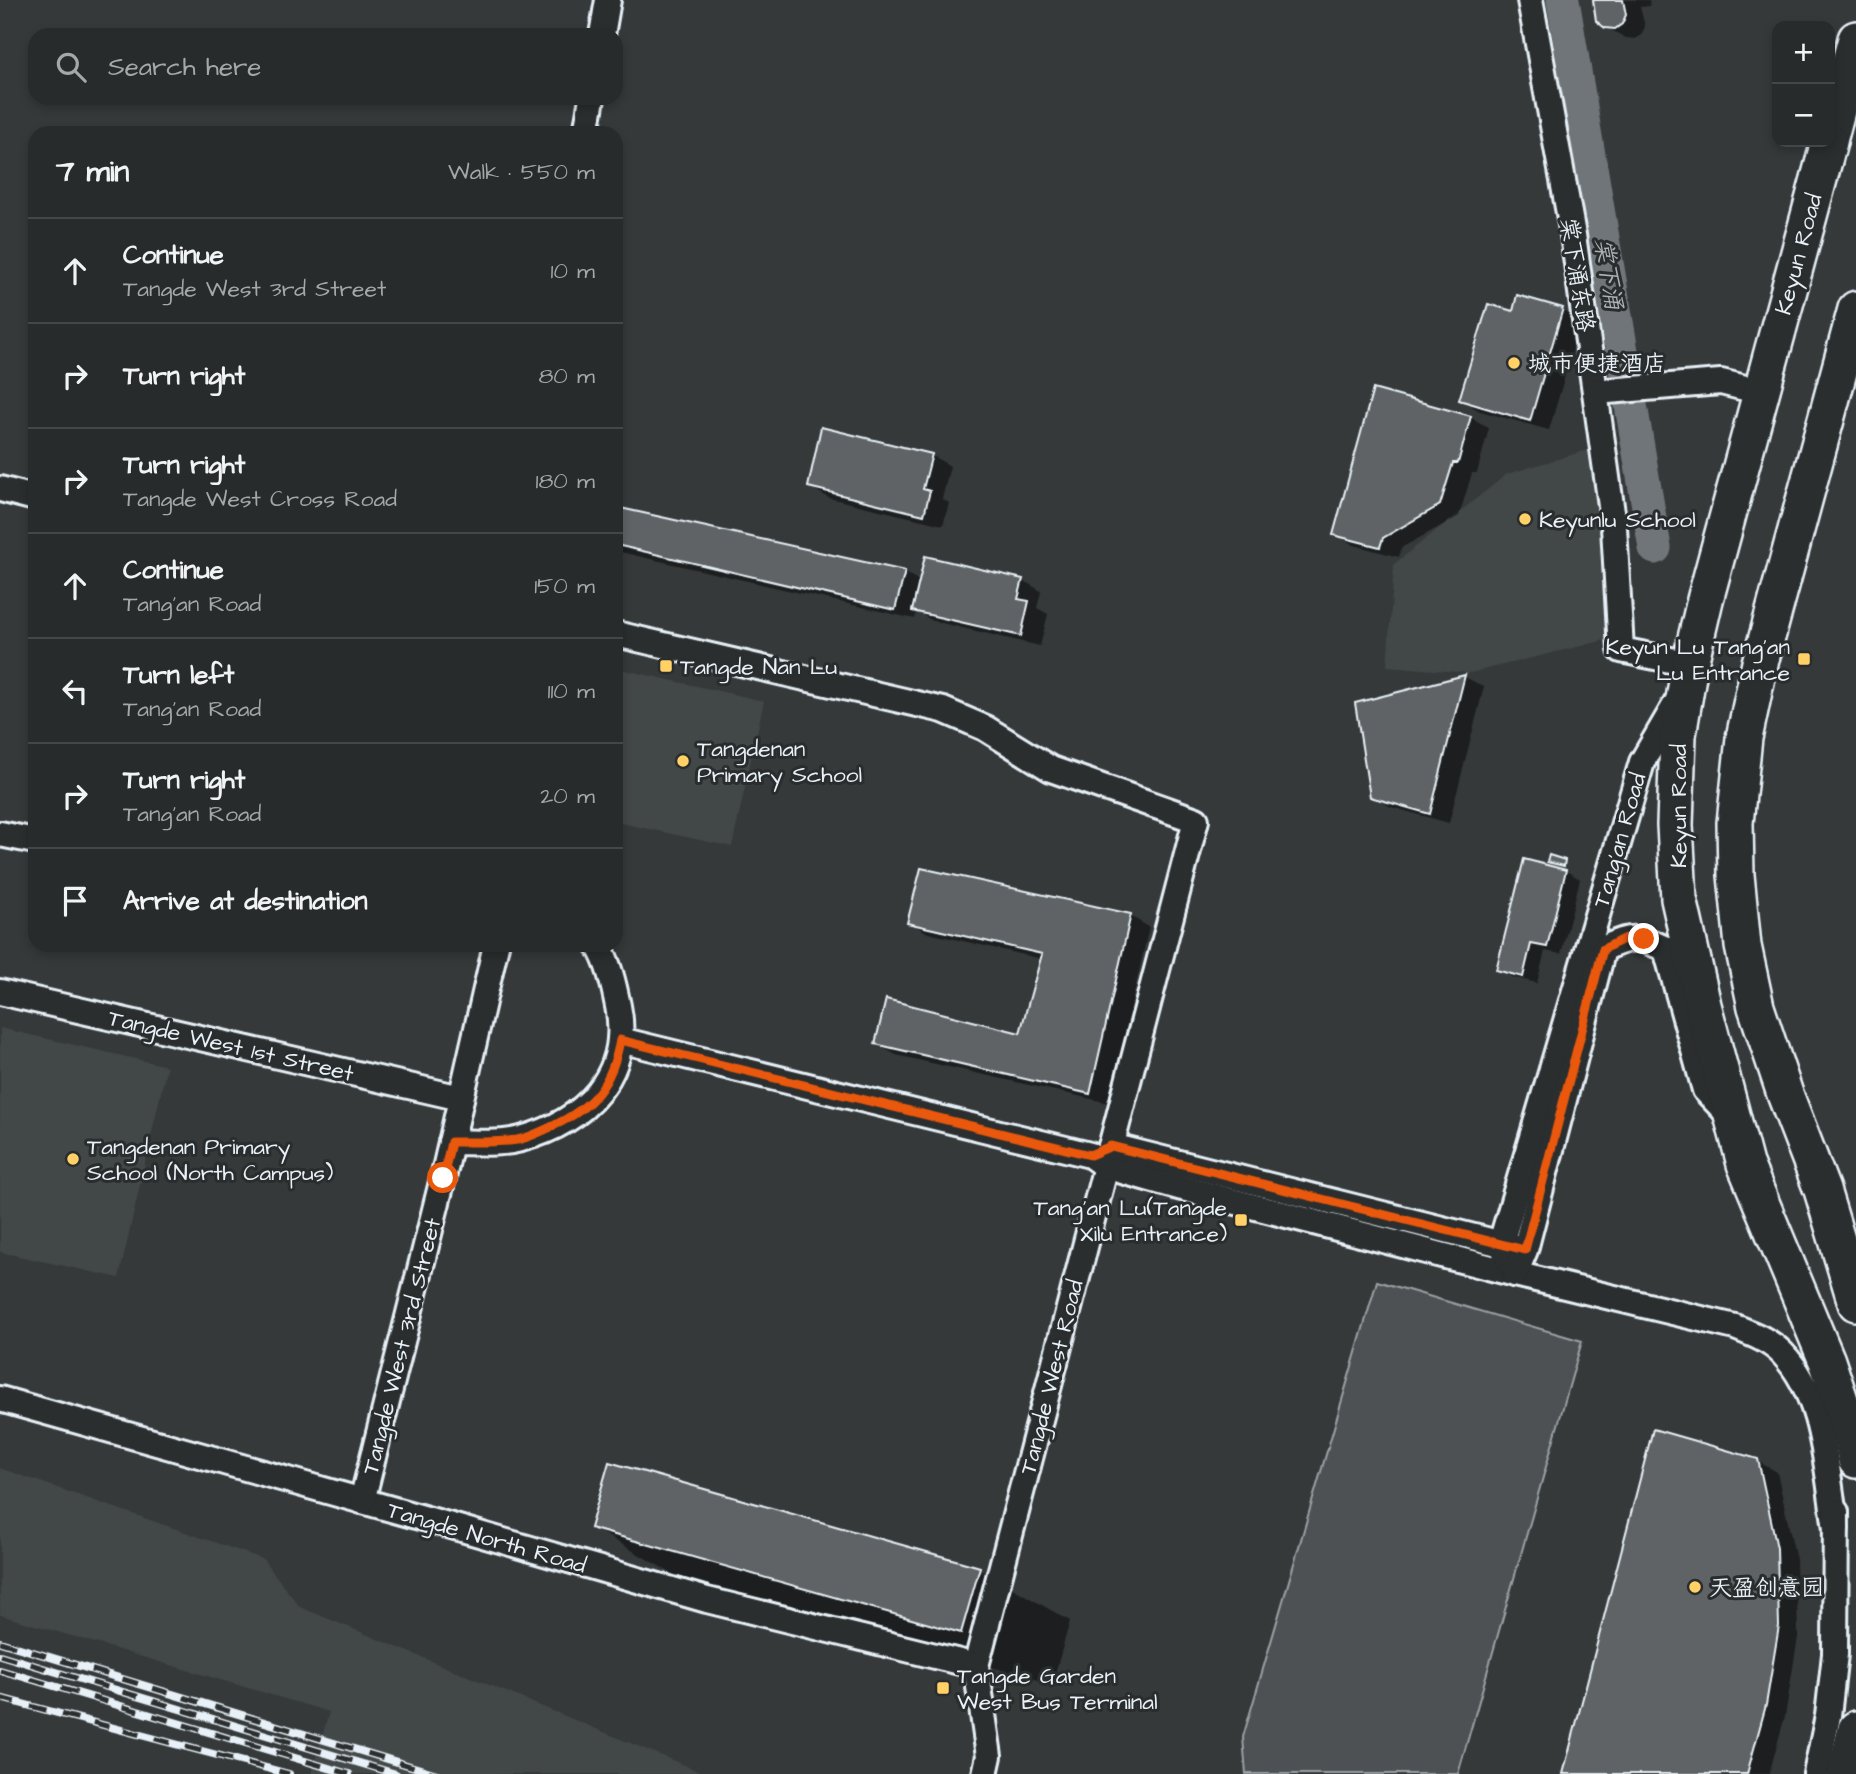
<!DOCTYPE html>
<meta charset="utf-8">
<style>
body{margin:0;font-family:"Architects Daughter","LXGW WenKai TC",sans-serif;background:#343738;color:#f1f3f6}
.controls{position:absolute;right:21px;top:21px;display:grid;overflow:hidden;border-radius:14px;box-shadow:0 4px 10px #0003}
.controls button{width:63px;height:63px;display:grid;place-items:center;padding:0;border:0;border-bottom:2px solid #444748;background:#282b2c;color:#f1f3f6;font:35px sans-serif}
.stop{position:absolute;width:21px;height:21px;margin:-16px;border:5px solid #ea580c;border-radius:50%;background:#fff}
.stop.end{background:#ea580c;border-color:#fff;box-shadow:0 2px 7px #0008}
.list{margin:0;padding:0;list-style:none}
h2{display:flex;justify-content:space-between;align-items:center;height:91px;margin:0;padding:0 28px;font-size:30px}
h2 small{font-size:23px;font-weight:400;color:#a5a7a9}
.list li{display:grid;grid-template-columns:46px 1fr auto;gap:21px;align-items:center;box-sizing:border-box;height:105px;padding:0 28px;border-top:2px solid #444748}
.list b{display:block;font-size:26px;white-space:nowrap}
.list p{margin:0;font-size:23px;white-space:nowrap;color:#a5a7a9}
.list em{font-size:23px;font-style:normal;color:#a5a7a9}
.icon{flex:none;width:38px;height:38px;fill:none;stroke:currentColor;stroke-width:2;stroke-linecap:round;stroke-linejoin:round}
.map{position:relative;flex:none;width:1856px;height:1774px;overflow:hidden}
.search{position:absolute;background:#282b2c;box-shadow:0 4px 10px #0003;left:28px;top:28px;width:595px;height:77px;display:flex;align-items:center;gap:18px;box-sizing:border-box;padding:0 24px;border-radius:21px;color:#a5a7a9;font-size:26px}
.panel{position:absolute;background:#282b2c;box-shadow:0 4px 10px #0003;left:28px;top:126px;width:595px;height:826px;border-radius:21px}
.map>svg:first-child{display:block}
.built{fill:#424647}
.green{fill:#4d5152;stroke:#9aa1a5;stroke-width:2}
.shadow{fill:#0007}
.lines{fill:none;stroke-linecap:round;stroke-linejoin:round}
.river{stroke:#707579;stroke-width:33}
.building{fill:#5f6365;stroke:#e8f1f8;stroke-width:2}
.minor-casing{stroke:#e8f1f8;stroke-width:30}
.highway-casing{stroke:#e8f1f8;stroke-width:40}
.minor{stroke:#2a2d2e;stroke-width:24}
.highway{stroke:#2a2d2e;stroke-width:35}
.rail-casing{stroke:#e8f1f8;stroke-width:8}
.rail{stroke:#2a2d2e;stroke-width:5;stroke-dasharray:16;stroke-linecap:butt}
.route{stroke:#ea580c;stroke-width:9}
.poi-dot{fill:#ffd166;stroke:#2a2d2e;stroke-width:2.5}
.labels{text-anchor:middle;stroke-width:6;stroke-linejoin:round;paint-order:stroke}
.street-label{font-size:23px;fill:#e8f1f8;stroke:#2a2d2e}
.poi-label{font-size:23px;fill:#e8f1f8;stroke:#2a2d2e;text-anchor:start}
.water-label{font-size:24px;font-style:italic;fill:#acb3b8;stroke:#2a2d2e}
</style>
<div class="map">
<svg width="1856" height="1774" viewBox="0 0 1856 1774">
<rect width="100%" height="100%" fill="#35393a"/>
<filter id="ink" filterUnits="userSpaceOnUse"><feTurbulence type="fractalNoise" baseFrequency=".0143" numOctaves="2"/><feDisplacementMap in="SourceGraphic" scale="14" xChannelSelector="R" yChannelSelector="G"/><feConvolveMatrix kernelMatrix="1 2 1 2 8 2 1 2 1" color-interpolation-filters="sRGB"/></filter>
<g filter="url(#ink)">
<g class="built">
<polygon points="1591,449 1614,638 1470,673 1387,666 1394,564 1507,474"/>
<polygon points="616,668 764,701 732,847 616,822"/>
<polygon points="0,1028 167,1066 119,1278 0,1252"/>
<polygon points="0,1468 263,1559 300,1607 706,1774 311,1774 329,1712 0,1615"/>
</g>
<polygon class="green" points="1377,1281 1582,1341 1458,1774 1246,1774 1243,1737"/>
<g class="shadow">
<polygon points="1595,0 1649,0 1650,6 1640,7 1645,27 1641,35 1635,39 1626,38 1606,27"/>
<polygon points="1562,310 1581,321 1549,430 1480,411 1461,400 1514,313"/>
<polygon points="1470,417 1489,428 1477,473 1472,473 1459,516 1401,548 1399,557 1354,545 1335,534"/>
<polygon points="931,455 950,466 942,499 949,503 943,525 829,498 810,487"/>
<polygon points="616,509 904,572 921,582 1022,580 1041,591 1037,608 1048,614 1040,646 933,621 916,611 915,619 616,551"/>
<polygon points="1465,677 1484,687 1449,823 1391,807 1372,796 1357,704"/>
<polygon points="1566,871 1580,879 1561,954 1545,951 1537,983 1512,977 1498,969"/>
<polygon points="1130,916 1149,927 1109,1103 896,1055 877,1044 1021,1035 1042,959 928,933 909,922"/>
<polygon points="1757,1461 1777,1472 1796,1560 1798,1637 1785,1716 1769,1774 1565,1774"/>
<polygon points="592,1527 979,1569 1070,1621 1052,1684 683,1580"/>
</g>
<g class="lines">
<polyline class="river" points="1563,0 1655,548"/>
</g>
<g class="building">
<polygon points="1593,0 1623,0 1626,15 1622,24 1615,29 1605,28 1596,21"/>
<polygon points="1517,295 1563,308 1530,421 1459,400 1488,304 1513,311"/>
<polygon points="1373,389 1471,416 1458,463 1453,463 1440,505 1383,538 1380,547 1333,535"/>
<polygon points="821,427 932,454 923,489 930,491 924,515 808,487"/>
<polygon points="616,507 905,571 895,610 616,545"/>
<polygon points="925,556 1023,579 1018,599 1029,601 1021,636 912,611"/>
<polygon points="1465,675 1430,814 1370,797 1355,703"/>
<polygon points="1549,855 1565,860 1564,866 1547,862"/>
<polygon points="1524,859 1566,870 1547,947 1531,944 1523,977 1496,970"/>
<polygon points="921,868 1131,914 1090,1094 875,1044 886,999 1020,1033 1042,954 907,923"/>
<polygon points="1653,1429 1758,1459 1777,1548 1779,1626 1766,1705 1747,1774 1563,1774"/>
<polygon points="609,1462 980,1567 961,1633 590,1528"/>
</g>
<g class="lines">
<defs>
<g id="minor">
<polyline points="1530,0 1573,235 1595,392 1614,527 1621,650 1690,664"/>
<polyline points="602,35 608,0"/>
<polyline points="586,133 592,98"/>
<polyline points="1595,392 1721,382 1761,392"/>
<polyline points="0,489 35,498"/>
<polyline points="616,634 943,710 985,728 1051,769 1196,820 976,1666 989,1756 985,1774"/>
<polyline points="0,834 35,841"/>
<polyline points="0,992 461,1098"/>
<path d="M620,1040L1090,1155L1105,1166L1182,1188L1515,1274L1735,1327C1752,1334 1769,1340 1782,1353C1825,1397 1826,1470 1836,1528"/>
<path d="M451,1142C474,1142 499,1145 521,1139C584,1122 632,1075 618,1006C614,986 609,963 598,945"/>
<polyline points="1111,1146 1514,1247"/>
<polyline points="1515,1274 1501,1243 1642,762 1677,702"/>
<path d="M1515,1274L1525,1250L1603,949C1633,935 1637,936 1666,949L1705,1090L1730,1116"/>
<polyline points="0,1399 455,1527 707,1600 976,1666"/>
<polyline points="362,1501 443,1178 496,945"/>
<polyline points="1816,1774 1828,1716 1835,1654 1836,1512"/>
</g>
<g id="highway">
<polyline points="1830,137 1856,39"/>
<polyline points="1829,142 1705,600 1690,664 1678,735 1675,825 1679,899 1703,1005 1745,1164 1827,1361 1849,1427 1856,1460"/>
<polyline points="1856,309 1760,663 1744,738 1735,823 1736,875 1743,946 1756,1007 1785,1094 1822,1190 1856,1303"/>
<polyline points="1845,1774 1856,1729"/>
</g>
</defs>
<use href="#minor" class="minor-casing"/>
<use href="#highway" class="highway-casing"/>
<use href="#minor" class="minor"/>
<use href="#highway" class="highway"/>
<defs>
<g id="rail">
<polyline points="0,1642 437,1774"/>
<polyline points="0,1655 396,1774"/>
<polyline points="0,1670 349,1774"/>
<polyline points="0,1698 289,1774"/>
</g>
</defs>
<use href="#rail" class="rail-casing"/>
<use href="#rail" class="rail"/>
</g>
</g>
<g class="lines" filter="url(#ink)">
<path class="route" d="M443,1178L451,1142C473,1142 495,1143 517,1140C529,1138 542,1131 553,1126C593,1107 612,1084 620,1040L1090,1155L1111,1146L1525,1250L1603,949L1626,938L1644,939"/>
</g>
<g class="poi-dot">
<circle cx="1514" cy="363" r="7"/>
<circle cx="1525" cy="519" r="7"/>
<rect x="1797" y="652" width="14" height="14" rx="3.5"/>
<rect x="659" y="659" width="14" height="14" rx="3.5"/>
<circle cx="683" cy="761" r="7"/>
<circle cx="73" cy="1159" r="7"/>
<rect x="1234" y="1213" width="14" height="14" rx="3.5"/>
<circle cx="1695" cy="1587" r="7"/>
<rect x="936" y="1681" width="14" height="14" rx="3.5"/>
</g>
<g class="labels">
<g class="street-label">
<text transform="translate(1798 254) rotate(-75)" y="8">Keyun Road</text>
<text transform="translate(1578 275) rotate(81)" y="8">棠下涌东路</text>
<text transform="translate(1678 806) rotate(-90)" y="8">Keyun Road</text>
<text transform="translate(1619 840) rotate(-74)" y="8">Tang'an Road</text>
<text transform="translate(231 1045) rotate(13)" y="8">Tangde West 1st Street</text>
<text transform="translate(401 1346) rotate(-76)" y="8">Tangde West 3rd Street</text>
<text transform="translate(1051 1377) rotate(-76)" y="8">Tangde West Road</text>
<text transform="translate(487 1537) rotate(16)" y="8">Tangde North Road</text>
</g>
<g class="poi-label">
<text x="1528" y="371">城市便捷酒店</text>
<text x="1539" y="527">Keyunlu School</text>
<text x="1790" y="654" text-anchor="end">Keyun Lu Tang'an<tspan x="1790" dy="26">Lu Entrance</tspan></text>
<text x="680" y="674">Tangde Nan Lu</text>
<text x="697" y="756">Tangdenan<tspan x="697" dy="26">Primary School</tspan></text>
<text x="87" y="1154">Tangdenan Primary<tspan x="87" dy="26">School (North Campus)</tspan></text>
<text x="1227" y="1215" text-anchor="end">Tang'an Lu(Tangde<tspan x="1227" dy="26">Xilu Entrance)</tspan></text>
<text x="1709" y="1595">天盈创意园</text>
<text x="957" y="1683">Tangde Garden<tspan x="957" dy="26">West Bus Terminal</tspan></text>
</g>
<g class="water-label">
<text transform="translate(1609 274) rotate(81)" y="8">棠下涌</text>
</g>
</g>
</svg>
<div class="controls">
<button>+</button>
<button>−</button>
</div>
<div class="stop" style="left:443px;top:1178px"></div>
<div class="stop end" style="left:1644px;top:939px"></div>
<div class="search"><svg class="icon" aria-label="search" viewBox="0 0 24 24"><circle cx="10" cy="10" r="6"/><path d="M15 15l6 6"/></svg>Search here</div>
<section class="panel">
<h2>7 min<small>Walk · 550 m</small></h2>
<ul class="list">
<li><svg class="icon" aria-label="ahead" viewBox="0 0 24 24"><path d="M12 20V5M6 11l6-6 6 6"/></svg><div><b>Continue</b><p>Tangde West 3rd Street</p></div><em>10 m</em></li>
<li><svg class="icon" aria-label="right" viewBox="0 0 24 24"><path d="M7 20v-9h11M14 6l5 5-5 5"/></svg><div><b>Turn right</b></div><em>80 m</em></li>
<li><svg class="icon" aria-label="right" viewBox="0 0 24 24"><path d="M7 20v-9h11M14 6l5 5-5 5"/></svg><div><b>Turn right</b><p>Tangde West Cross Road</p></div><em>180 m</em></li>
<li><svg class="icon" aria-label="ahead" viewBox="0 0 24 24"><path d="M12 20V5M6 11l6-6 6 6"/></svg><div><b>Continue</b><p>Tang'an Road</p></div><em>150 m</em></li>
<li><svg class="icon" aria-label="left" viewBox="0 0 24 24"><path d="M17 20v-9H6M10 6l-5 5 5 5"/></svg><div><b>Turn left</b><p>Tang'an Road</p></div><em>110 m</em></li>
<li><svg class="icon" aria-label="right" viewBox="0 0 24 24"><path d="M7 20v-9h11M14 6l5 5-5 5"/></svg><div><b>Turn right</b><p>Tang'an Road</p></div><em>20 m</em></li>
<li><svg class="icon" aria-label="arrive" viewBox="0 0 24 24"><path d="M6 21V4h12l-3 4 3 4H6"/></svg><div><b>Arrive at destination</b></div></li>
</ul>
</section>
</div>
